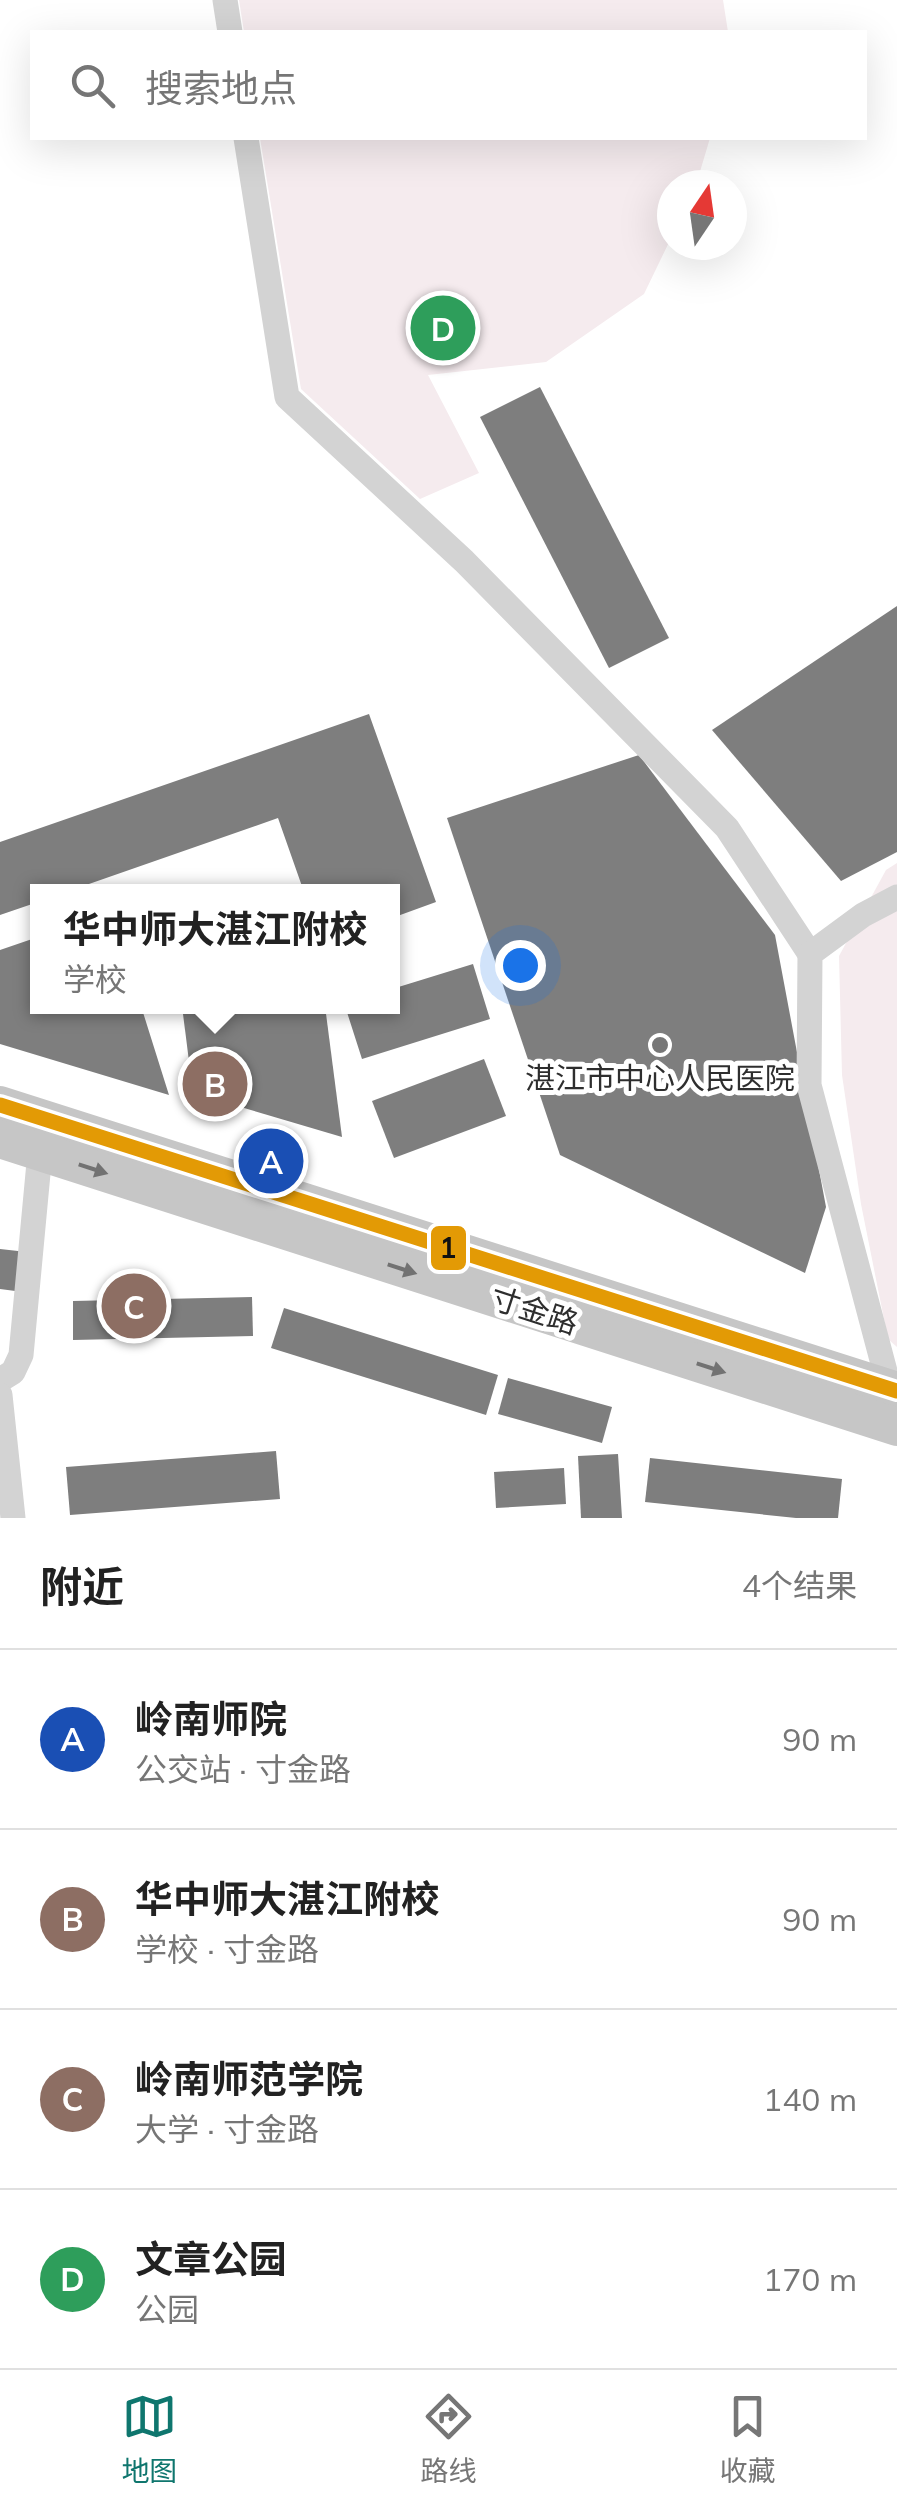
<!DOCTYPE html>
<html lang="zh">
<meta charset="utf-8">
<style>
body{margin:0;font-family:Mulish,"Noto Sans SC",sans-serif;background:#f6f6f6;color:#222}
.compass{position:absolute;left:657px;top:170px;width:90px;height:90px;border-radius:50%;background:#fff;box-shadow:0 10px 40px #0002;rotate:13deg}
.you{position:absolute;left:520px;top:965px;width:35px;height:35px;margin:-25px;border:8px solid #fff;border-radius:50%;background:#1a73e8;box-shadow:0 0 0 15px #1a73e833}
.badge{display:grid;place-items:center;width:65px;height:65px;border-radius:50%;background:#0f766e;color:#fff;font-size:32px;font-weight:700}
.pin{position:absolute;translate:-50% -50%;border:5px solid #fff;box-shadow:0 2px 10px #0006}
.popup{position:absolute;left:30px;top:884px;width:370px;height:130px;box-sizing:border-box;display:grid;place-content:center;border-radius:0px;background:#fff;filter:drop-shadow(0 2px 8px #0005);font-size:32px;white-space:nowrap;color:#767676}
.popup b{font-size:38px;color:#222}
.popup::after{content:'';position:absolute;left:50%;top:100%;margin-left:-20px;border:20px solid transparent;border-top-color:#fff}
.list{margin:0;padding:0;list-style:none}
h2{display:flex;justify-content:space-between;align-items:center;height:130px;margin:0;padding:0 40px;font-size:42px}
h2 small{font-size:32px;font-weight:400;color:#767676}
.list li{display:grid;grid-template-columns:65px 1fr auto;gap:30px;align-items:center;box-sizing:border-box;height:180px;padding:0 40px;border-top:2px solid #e0e0e0}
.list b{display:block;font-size:38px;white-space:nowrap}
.list p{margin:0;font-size:32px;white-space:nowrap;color:#767676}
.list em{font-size:32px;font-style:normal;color:#767676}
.icon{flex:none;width:55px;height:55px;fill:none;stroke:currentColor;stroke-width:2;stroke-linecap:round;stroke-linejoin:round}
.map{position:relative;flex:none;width:897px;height:1518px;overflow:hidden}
.search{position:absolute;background:#fff;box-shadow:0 10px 40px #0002;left:30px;right:30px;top:30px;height:110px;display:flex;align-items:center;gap:25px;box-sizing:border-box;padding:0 35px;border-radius:0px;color:#767676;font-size:38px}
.sheet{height:850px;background:#fff}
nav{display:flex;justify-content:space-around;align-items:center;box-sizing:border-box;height:140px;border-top:2px solid #e0e0e0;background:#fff;font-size:28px;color:#767676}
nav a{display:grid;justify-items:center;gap:5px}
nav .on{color:#0f766e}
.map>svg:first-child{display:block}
.green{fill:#f5ebee}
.building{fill:#7e7e7e}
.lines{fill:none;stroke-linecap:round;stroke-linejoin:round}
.street{stroke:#d3d3d3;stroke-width:25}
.primary{stroke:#c6c6c6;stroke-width:38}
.bus-1-casing{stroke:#fff;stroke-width:22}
.bus-1{stroke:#e39a05;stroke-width:15}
.oneway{fill:#727272}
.poi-dot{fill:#777;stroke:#fff;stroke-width:4}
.labels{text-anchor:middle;stroke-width:10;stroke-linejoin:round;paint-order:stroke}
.poi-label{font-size:30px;fill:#2e2e2e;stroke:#fff}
.street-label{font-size:30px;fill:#2e2e2e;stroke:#fff}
.line-badge{stroke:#fff;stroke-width:4}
.pale-badge-label{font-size:28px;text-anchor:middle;font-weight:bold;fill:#111}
</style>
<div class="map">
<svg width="897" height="1518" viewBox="0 0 897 1518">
<rect width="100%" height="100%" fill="#fff"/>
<g class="green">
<polygon points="239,0 723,0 728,32 244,32"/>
<polygon points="260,138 710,138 696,185 672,185 672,236 644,294 546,362 428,375 479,473 420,499 301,389"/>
<polygon points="897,863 897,1347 888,1339 861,1204 842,1075 839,956 886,870"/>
</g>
<g class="building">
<polygon points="540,387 669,638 609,668 480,417"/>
<polygon points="897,606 897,852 841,881 712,730"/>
<polygon points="369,714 436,902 392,918 392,892 304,892 278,818 66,892 38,892 38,902 0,915 0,842"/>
<polygon points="639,755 775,935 826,1207 805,1273 560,1155 447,818"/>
<polygon points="38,937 38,1006 141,1006 169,1095 0,1044 0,950"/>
<polygon points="473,964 490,1019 362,1059 345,1006 392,1006 392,989"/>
<polygon points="182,1006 325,1006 342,1137 193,1093"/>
<polygon points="484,1059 506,1116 394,1158 372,1101"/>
<polygon points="0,1249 27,1252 23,1292 0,1289"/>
<polygon points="252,1297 253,1336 73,1340 73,1301"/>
<polygon points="284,1308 498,1375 486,1415 271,1348"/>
<polygon points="508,1378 612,1407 602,1443 498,1414"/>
<polygon points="276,1451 280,1499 70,1515 66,1467"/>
<polygon points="618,1454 622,1518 581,1518 578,1456"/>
<polygon points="650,1458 842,1479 838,1518 796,1518 645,1502"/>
<polygon points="564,1468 566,1504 496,1508 494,1472"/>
</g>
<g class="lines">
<g class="street">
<polyline points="225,0 230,32"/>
<polyline points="246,138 287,397 464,561 727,828 810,954"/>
<polyline points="0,1380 13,1372 21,1355 40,1152"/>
<polyline points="890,1390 809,1085 810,954 863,915 897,897"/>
<polyline points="0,1395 13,1518"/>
</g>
<g class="primary">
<polyline points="0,1105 897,1391"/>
<polyline points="0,1139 897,1427"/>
</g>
<defs>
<polyline id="bus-1" points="0,1105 897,1391"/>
</defs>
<use href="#bus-1" class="bus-1-casing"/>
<use href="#bus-1" class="bus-1"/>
</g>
<defs><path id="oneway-solid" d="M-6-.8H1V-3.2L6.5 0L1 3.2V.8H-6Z" transform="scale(2.5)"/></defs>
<g class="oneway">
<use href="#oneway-solid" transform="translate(93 1169) rotate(18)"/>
<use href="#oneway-solid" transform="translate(402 1269) rotate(18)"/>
<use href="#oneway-solid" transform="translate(711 1368) rotate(18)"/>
</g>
<circle class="poi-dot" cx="660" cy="1045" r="10"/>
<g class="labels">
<g class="poi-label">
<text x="660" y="1089">湛江市中心人民医院</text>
</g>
<g class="street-label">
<text transform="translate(534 1311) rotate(18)" y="10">寸金路</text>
</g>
</g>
<rect class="line-badge" x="429" y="1224" width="39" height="48" rx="10" fill="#e39a05"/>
<g class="pale-badge-label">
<text x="448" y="1258">1</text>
</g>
</svg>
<svg class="compass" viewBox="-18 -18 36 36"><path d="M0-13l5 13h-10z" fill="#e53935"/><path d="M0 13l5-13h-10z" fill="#767676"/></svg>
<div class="you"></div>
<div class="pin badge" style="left:271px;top:1161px;background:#1a4fb4">A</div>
<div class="pin badge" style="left:215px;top:1084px;background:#8d6e63">B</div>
<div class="popup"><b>华中师大湛江附校</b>学校</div>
<div class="pin badge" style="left:134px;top:1306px;background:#8d6e63">C</div>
<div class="pin badge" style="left:443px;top:328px;background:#2e9e5b">D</div>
<div class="search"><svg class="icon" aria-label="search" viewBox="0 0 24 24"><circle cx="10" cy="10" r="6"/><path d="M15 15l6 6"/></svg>搜索地点</div>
</div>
<section class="sheet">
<h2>附近<small>4个结果</small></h2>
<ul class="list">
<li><span class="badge" style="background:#1a4fb4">A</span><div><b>岭南师院</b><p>公交站 · 寸金路</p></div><em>90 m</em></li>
<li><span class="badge" style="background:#8d6e63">B</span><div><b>华中师大湛江附校</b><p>学校 · 寸金路</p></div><em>90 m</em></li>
<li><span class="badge" style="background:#8d6e63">C</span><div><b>岭南师范学院</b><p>大学 · 寸金路</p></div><em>140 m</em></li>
<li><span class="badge" style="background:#2e9e5b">D</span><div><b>文章公园</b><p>公园</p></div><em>170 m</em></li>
</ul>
</section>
<nav>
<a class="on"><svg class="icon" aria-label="map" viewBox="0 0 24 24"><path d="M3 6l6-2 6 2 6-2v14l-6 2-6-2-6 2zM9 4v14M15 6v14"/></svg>地图</a>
<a><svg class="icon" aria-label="directions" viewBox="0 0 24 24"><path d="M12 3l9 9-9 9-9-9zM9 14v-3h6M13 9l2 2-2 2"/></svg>路线</a>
<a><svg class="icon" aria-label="saved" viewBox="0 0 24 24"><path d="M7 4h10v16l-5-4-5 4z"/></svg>收藏</a>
</nav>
